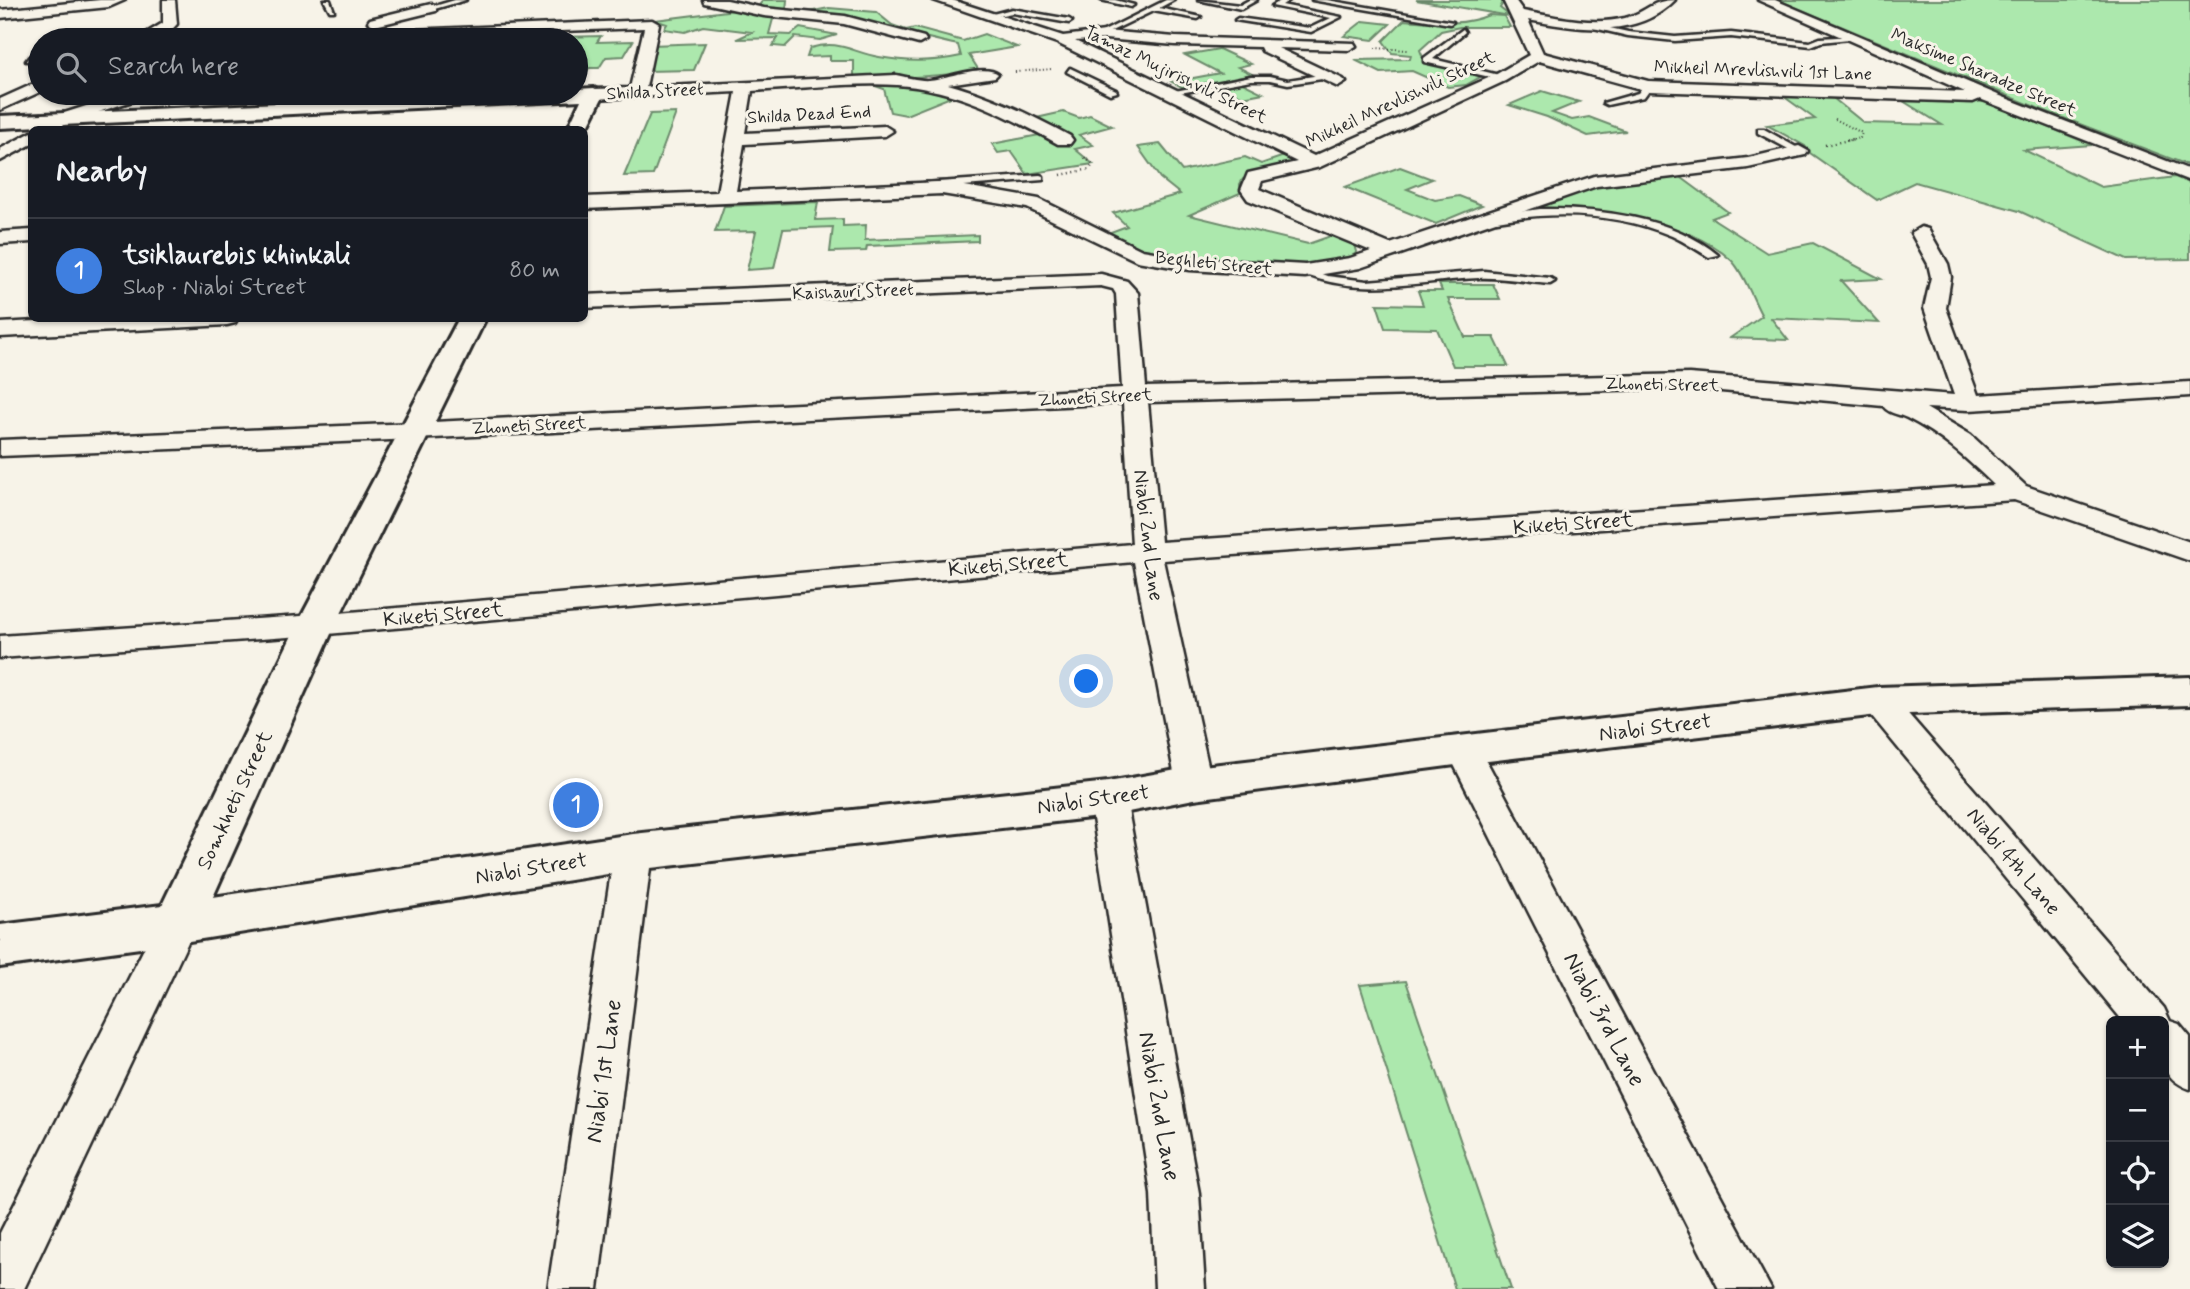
<!DOCTYPE html>
<meta charset="utf-8">
<style>
body{margin:0;font-family:Mynerve,sans-serif;background:#242831;color:#f1f3f6}
.controls{position:absolute;right:21px;bottom:21px;display:grid;overflow:hidden;border-radius:10px;box-shadow:0 2px 5px #0004}
.controls button{width:63px;height:63px;display:grid;place-items:center;padding:0;border:0;border-bottom:2px solid #363941;background:#171b24;color:#f1f3f6;font:35px sans-serif}
.you{position:absolute;left:1087px;top:682px;width:24px;height:24px;margin:-18px;border:5px solid #fff;border-radius:50%;background:#1a73e8;box-shadow:0 0 0 10px #1a73e833}
.badge{display:grid;place-items:center;width:46px;height:46px;border-radius:50%;background:#d93025;color:#fff;font-size:23px;font-weight:700}
.pin{position:absolute;translate:-50% -50%;border:4px solid #fff;box-shadow:0 2px 7px #0006}
.list{margin:0;padding:0;list-style:none}
h2{display:flex;justify-content:space-between;align-items:center;height:91px;margin:0;padding:0 28px;font-size:30px}
h2 small{font-size:23px;font-weight:400;color:#9ea1a6}
.list li{display:grid;grid-template-columns:46px 1fr auto;gap:21px;align-items:center;box-sizing:border-box;height:105px;padding:0 28px;border-top:2px solid #363941}
.list b{display:block;font-size:26px;white-space:nowrap}
.list p{margin:0;font-size:23px;white-space:nowrap;color:#9ea1a6}
.list em{font-size:23px;font-style:normal;color:#9ea1a6}
.icon{flex:none;width:38px;height:38px;fill:none;stroke:currentColor;stroke-width:2;stroke-linecap:round;stroke-linejoin:round}
.map{position:relative;flex:none;width:2190px;height:1289px;overflow:hidden}
.search{position:absolute;background:#171b24;box-shadow:0 2px 5px #0004;left:28px;top:28px;width:560px;height:77px;display:flex;align-items:center;gap:18px;box-sizing:border-box;padding:0 24px;border-radius:38px;color:#9ea1a6;font-size:26px}
.panel{position:absolute;background:#171b24;box-shadow:0 2px 5px #0004;left:28px;top:126px;width:560px;height:196px;border-radius:10px}
.map>svg:first-child{display:block}
.green{fill:#ace8ad;stroke:#6c8a6c;stroke-width:2}
.lines{fill:none;stroke-linecap:round;stroke-linejoin:round}
.lane-casing{stroke:#2b2b2b;stroke-width:5}
.street-casing{stroke:#2b2b2b;stroke-width:5}
.secondary-casing{stroke:#2b2b2b;stroke-width:6}
.path-far1{stroke:#2b2b2b;stroke-width:2;stroke-dasharray:1 2.5;stroke-linecap:butt}
.path{stroke:#2b2b2b;stroke-width:2.5;stroke-dasharray:1 3.5;stroke-linecap:butt}
.lane{fill:#f7f3e8;fill-rule:evenodd}
.street{fill:#f7f3e8;fill-rule:evenodd}
.secondary{fill:#f7f3e8;fill-rule:evenodd}
.labels{text-anchor:middle;stroke-width:6;stroke-linejoin:round;paint-order:stroke}
.far-street-label{font-size:18px;fill:#2b2b2b;stroke:#f7f3e8}
.street-label{font-size:21px;fill:#2b2b2b;stroke:#f7f3e8}
.near-street-label{font-size:24px;fill:#2b2b2b;stroke:#f7f3e8}
</style>
<div class="map">
<svg width="2190" height="1289" viewBox="0 0 2190 1289">
<rect width="100%" height="100%" fill="#f7f3e8"/>
<filter id="ink" filterUnits="userSpaceOnUse"><feTurbulence type="fractalNoise" baseFrequency=".0143" numOctaves="2"/><feDisplacementMap in="SourceGraphic" scale="14" xChannelSelector="R" yChannelSelector="G"/><feConvolveMatrix kernelMatrix="1 2 1 2 8 2 1 2 1" color-interpolation-filters="sRGB"/></filter>
<g filter="url(#ink)">
<g class="green">
<path d="M763,0H787L786,11L803,13L829,8L876,12L892,25L906,30L915,28L963,41L984,34L1017,47L969,55L980,72L902,78L854,77V61H830V56L807,57L810,48C839,39 851,52 879,57C906,62 934,62 961,56L958,45C905,34 825,5 773,19L769,34L791,35L800,28L837,35L820,40L795,37L785,47L773,46L778,38L737,39L752,32L703,26L685,32L664,29L667,24L655,20L758,7Z"/>
<polygon points="1416,0 1502,0 1503,3 1500,8 1510,16"/>
<polygon points="1778,0 2190,0 2190,166 2040,109"/>
<path d="M1489,15L1504,16L1510,27H1460L1441,31L1420,50L1424,60L1482,76L1466,85L1448,87L1412,71L1381,73L1355,60L1410,59L1411,55L1392,53L1383,41L1404,20C1433,22 1461,27 1489,15Z"/>
<polygon points="1363,21 1390,24 1373,40 1344,36"/>
<polygon points="601,36 597,42 633,41 624,56 606,57 599,68 589,68 586,73 576,73 576,40 516,40 518,38"/>
<polygon points="705,43 694,70 646,71 651,45"/>
<polygon points="1219,49 1251,64 1238,67 1252,74 1232,78 1263,93 1243,97 1218,85 1188,90 1172,82 1220,73 1185,55"/>
<polygon points="864,82 905,84 943,94 951,91 985,106 953,96 906,115 890,112 884,89"/>
<polygon points="1542,91 1579,102 1552,113 1572,120 1589,117 1626,131 1588,136 1547,117 1509,105"/>
<polygon points="1776,91 1828,94 1864,123 1942,125 1898,98 1987,102 2092,145 2024,150 2101,187 2175,177 2190,183 2190,259 2126,260 2019,211 1915,182 1877,200 1810,153 1805,146 1767,125 1815,119"/>
<polygon points="1063,112 1079,118 1090,115 1112,126 1079,135 1093,145 1075,149 1093,164 1027,174 1011,151 998,153 992,144 1055,132 1032,119"/>
<polygon points="676,113 653,175 624,176 650,114"/>
<polygon points="1160,144 1182,171 1245,157 1261,164 1287,155 1300,161 1243,179 1240,184 1240,193 1189,215 1308,244 1336,234 1355,244 1357,252 1349,259 1303,268 1166,256 1140,250 1105,234 1127,226 1113,213 1180,194 1160,178 1138,147"/>
<polygon points="1400,167 1432,179 1407,189 1435,200 1459,196 1482,205 1436,224 1345,187"/>
<path d="M1678,175L1728,212L1712,218L1767,253L1813,243L1881,279L1841,281L1879,323L1771,318L1788,340L1730,338L1762,316C1754,302 1743,271 1731,260C1684,216 1584,208 1522,208L1606,182Z"/>
<polygon points="818,202 815,220 843,219 843,226 866,225 865,240 978,235 978,241 867,246 866,251 830,252 833,227 783,229 774,268 747,270 756,231 715,232 724,206"/>
<polygon points="1439,284 1493,284 1500,299 1448,299 1465,337 1494,337 1508,366 1453,366 1437,329 1385,328 1377,304 1423,305 1418,291 1442,291"/>
<polygon points="1406,981 1511,1289 1455,1289 1360,985"/>
</g>
<g class="lines">
<defs>
<g id="lane">
<polygon points="324,0 330,0 334,11 330,11"/>
<polygon points="455,0 466,0 431,10 428,8"/>
<polygon points="1101,0 1115,0 1134,5 1131,7"/>
<polygon points="1166,0 1174,0 1159,8 1201,17 1198,19 1153,11 1103,35 1098,34"/>
<polygon points="1198,0 1240,5 1249,0 1257,0 1241,9"/>
<polygon points="1282,0 1290,0 1282,5 1341,17 1311,32 1235,20 1238,18 1310,28 1331,18 1272,6"/>
<polygon points="1312,0 1327,0 1453,22 1450,24"/>
<polygon points="1012,9 1069,19 1072,21 1069,23 1012,13 988,18 985,16"/>
<polygon points="1587,23 1628,32 1675,37 1731,33 1810,42 1820,38 1855,36 1859,38 1821,42 1811,46 1731,37 1675,41 1628,36 1585,26"/>
<polygon points="1463,29 1465,32 1433,59 1503,76 1503,80 1424,62 1424,58"/>
<polygon points="29,57 40,58 40,62 26,61"/>
<polygon points="1070,68 1116,90 1117,92 1110,94 1067,72"/>
<polygon points="1326,74 1329,78 1288,84 1270,80 1251,80 1169,95 1165,93 1251,76 1270,76 1288,80"/>
<polygon points="1645,84 1652,86 1644,97 1607,105 1603,103 1638,93"/>
<polygon points="1758,129 1764,129 1803,151 1796,153 1758,133"/>
<polygon points="1040,175 1043,176 1043,180 924,189 919,186 924,183"/>
<path d="M1540,209C1596,208 1674,217 1718,255L1709,257C1697,250 1685,242 1672,236C1617,213 1555,211 1497,221L1492,218L1497,215Z"/>
<path d="M1305,268L1327,276L1367,281L1484,271L1550,278L1555,281L1550,284C1527,282 1503,277 1479,278C1415,281 1364,298 1301,273L1300,271Z"/>
</g>
<g id="street">
<polygon points="100,0 125,0 109,7 0,18 0,10"/>
<path d="M163,0H175L177,24C165,38 153,40 135,40L163,23Z"/>
<polygon points="703,0 727,0 764,8 845,16 924,37 926,40 919,44 844,24 764,16 704,3"/>
<path d="M933,0H952L1063,36L1105,31L1175,37L1354,43L1356,46L1349,50L1278,48L1343,79L1346,82L1338,87L1262,51L1260,47L1175,45L1105,39L1075,41L1314,156L1495,75L1529,55L1503,0H1515L1523,11C1556,17 1592,26 1625,18C1647,12 1651,0 1675,0C1636,40 1577,29 1528,20L1543,53L1648,81L1965,92L1758,0H1775L1998,95L2190,170V181L1980,99L1973,102L1648,91L1539,61L1505,81L1320,167L1262,181L1259,189L1390,244L1594,176L1748,158L1799,146L1808,151L1805,155L1748,168L1597,186L1360,268L1305,277L1190,270L1137,261L1027,208L942,194L584,209V197L717,192L736,92L594,99L586,94L594,89L630,88L644,28L308,40L306,38L313,34L652,20L659,24L646,87L896,75C906,77 920,81 929,80C943,79 985,63 998,74L995,77L948,84C992,96 1031,115 1070,136L1073,140L1070,144H1058C1008,116 956,89 897,85C853,82 797,89 752,91L745,133L885,126L893,131L885,136L744,144L736,191L942,182L1039,199L1142,250L1190,258L1305,265L1350,258L1371,251L1248,200L1241,190L1248,173L1297,162L1057,43Z"/>
<polygon points="431,4 436,5 436,11 375,26 368,22 370,19"/>
<polygon points="40,81 40,92 0,110 0,99"/>
<polygon points="127,93 150,93 148,96 70,121 57,130 36,130 58,115"/>
<polygon points="32,132 32,144 0,161 0,149"/>
<path d="M1921,227L1928,229L1948,264L1951,277L1946,308L1978,395L2190,382V396L1969,410L1926,408L1971,435L2026,486L2190,542V561L2014,500L1163,560L1212,783L1207,792L1194,796L1181,792L1176,783L1134,562L316,635L0,658V636L316,615L1132,544L1123,403L414,439L0,456V440L414,423L1122,388L1116,294L1113,289L1101,286L584,308V295L1101,274L1127,281L1138,293L1146,387L1689,374L1954,395L1924,308L1931,277L1928,264L1911,233ZM1689,388L1883,406C1889,414 1899,414 1907,418C1941,435 1967,459 1994,485L1161,542L1148,402Z"/>
<polygon points="32,230 32,242 0,244 0,232"/>
<polygon points="91,318 238,318 235,323 227,325 0,337 0,323"/>
<path d="M1878,689L1890,693L2164,1008L2170,1021L2179,1024L2190,1037V1089C2155,1076 2164,1053 2164,1021H2123L1866,709L1861,701L1866,693Z"/>
<polygon points="1463,736 1475,740 1480,749 1771,1289 1719,1289 1446,749 1451,740"/>
<polygon points="1108,785 1121,789 1126,799 1199,1193 1205,1289 1155,1289 1151,1193 1090,799 1095,789"/>
<polygon points="633,837 646,841 652,852 598,1289 548,1289 614,852 620,841"/>
<polygon points="177,906 191,911 197,923 24,1289 0,1289 0,1233 163,911"/>
</g>
<g id="secondary">
<polygon points="594,88 604,94 584,134 584,130 567,130 581,100 0,128 0,116 497,93 576,93 576,89"/>
<polygon points="459,318 486,318 335,625 213,897 633,834 1108,782 1194,767 1878,687 2190,677 2190,705 1878,715 1463,764 1194,799 1108,816 633,870 177,943 0,967 0,925 162,905 297,625"/>
</g>
</defs>
<use href="#lane" class="lane-casing"/>
<use href="#street" class="street-casing"/>
<use href="#secondary" class="secondary-casing"/>
<g class="path-far1">
<polyline points="1375,48 1408,50"/>
<polyline points="1015,72 1052,69"/>
<polyline points="1835,119 1862,133 1860,138 1846,141"/>
</g>
<g class="path">
<polyline points="1825,145 1854,139"/>
<polyline points="1061,175 1090,169 1093,164 1084,157"/>
</g>
<use href="#lane" class="lane"/>
<use href="#street" class="street"/>
<use href="#secondary" class="secondary"/>
</g>
</g>
<g class="labels">
<g class="far-street-label">
<text transform="translate(1763 70) rotate(2)" y="6">Mikheil Mrevlishvili 1st Lane</text>
<text transform="translate(1984 72) rotate(23)" y="6">Maksime Sharadze Street</text>
<text transform="translate(1176 74) rotate(26)" y="6">Tamaz Mujirishvili Street</text>
<text transform="translate(655 91) rotate(-3)" y="6">Shilda Street</text>
<text transform="translate(1400 99) rotate(-25)" y="6">Mikheil Mrevlishvili Street</text>
<text transform="translate(809 114) rotate(-3)" y="6">Shilda Dead End</text>
<text transform="translate(1214 263) rotate(6)" y="6">Beghleti Street</text>
<text transform="translate(853 291) rotate(-2)" y="6">Kaishauri Street</text>
<text transform="translate(1662 384) rotate(1)" y="6">Zhoneti Street</text>
<text transform="translate(1095 397) rotate(-3)" y="6">Zhoneti Street</text>
<text transform="translate(529 425) rotate(-3)" y="6">Zhoneti Street</text>
</g>
<g class="street-label">
<text transform="translate(1573 523) rotate(-4)" y="7">Kiketi Street</text>
<text transform="translate(1149 535) rotate(83)" y="7">Niabi 2nd Lane</text>
<text transform="translate(1008 564) rotate(-5)" y="7">Kiketi Street</text>
<text transform="translate(443 614) rotate(-5)" y="7">Kiketi Street</text>
<text transform="translate(1655 727) rotate(-7)" y="7">Niabi Street</text>
<text transform="translate(1093 799) rotate(-8)" y="7">Niabi Street</text>
<text transform="translate(234 800) rotate(-65)" y="7">Somkheti Street</text>
<text transform="translate(2014 861) rotate(50)" y="7">Niabi 4th Lane</text>
<text transform="translate(531 868) rotate(-9)" y="7">Niabi Street</text>
</g>
<g class="near-street-label">
<text transform="translate(1605 1019) rotate(62)" y="8">Niabi 3rd Lane</text>
<text transform="translate(603 1071) rotate(-82)" y="8">Niabi 1st Lane</text>
<text transform="translate(1160 1106) rotate(80)" y="8">Niabi 2nd Lane</text>
</g>
</g>
</svg>
<div class="controls">
<button>+</button>
<button>−</button>
<button><svg class="icon" aria-label="locate" viewBox="0 0 24 24"><circle cx="12" cy="12" r="6"/><path d="M12 2v4M12 18v4M2 12h4M18 12h4"/></svg></button>
<button><svg class="icon" aria-label="layers" viewBox="0 0 24 24"><path d="M12 4l9 5-9 5-9-5zM3 14l9 5 9-5"/></svg></button>
</div>
<div class="you"></div>
<div class="pin badge" style="left:576px;top:805px;background:#3f7fe0">1</div>
<div class="search"><svg class="icon" aria-label="search" viewBox="0 0 24 24"><circle cx="10" cy="10" r="6"/><path d="M15 15l6 6"/></svg>Search here</div>
<section class="panel">
<h2>Nearby<small></small></h2>
<ul class="list">
<li><span class="badge" style="background:#3f7fe0">1</span><div><b>tsiklaurebis khinkali</b><p>Shop · Niabi Street</p></div><em>80 m</em></li>
</ul>
</section>
</div>
